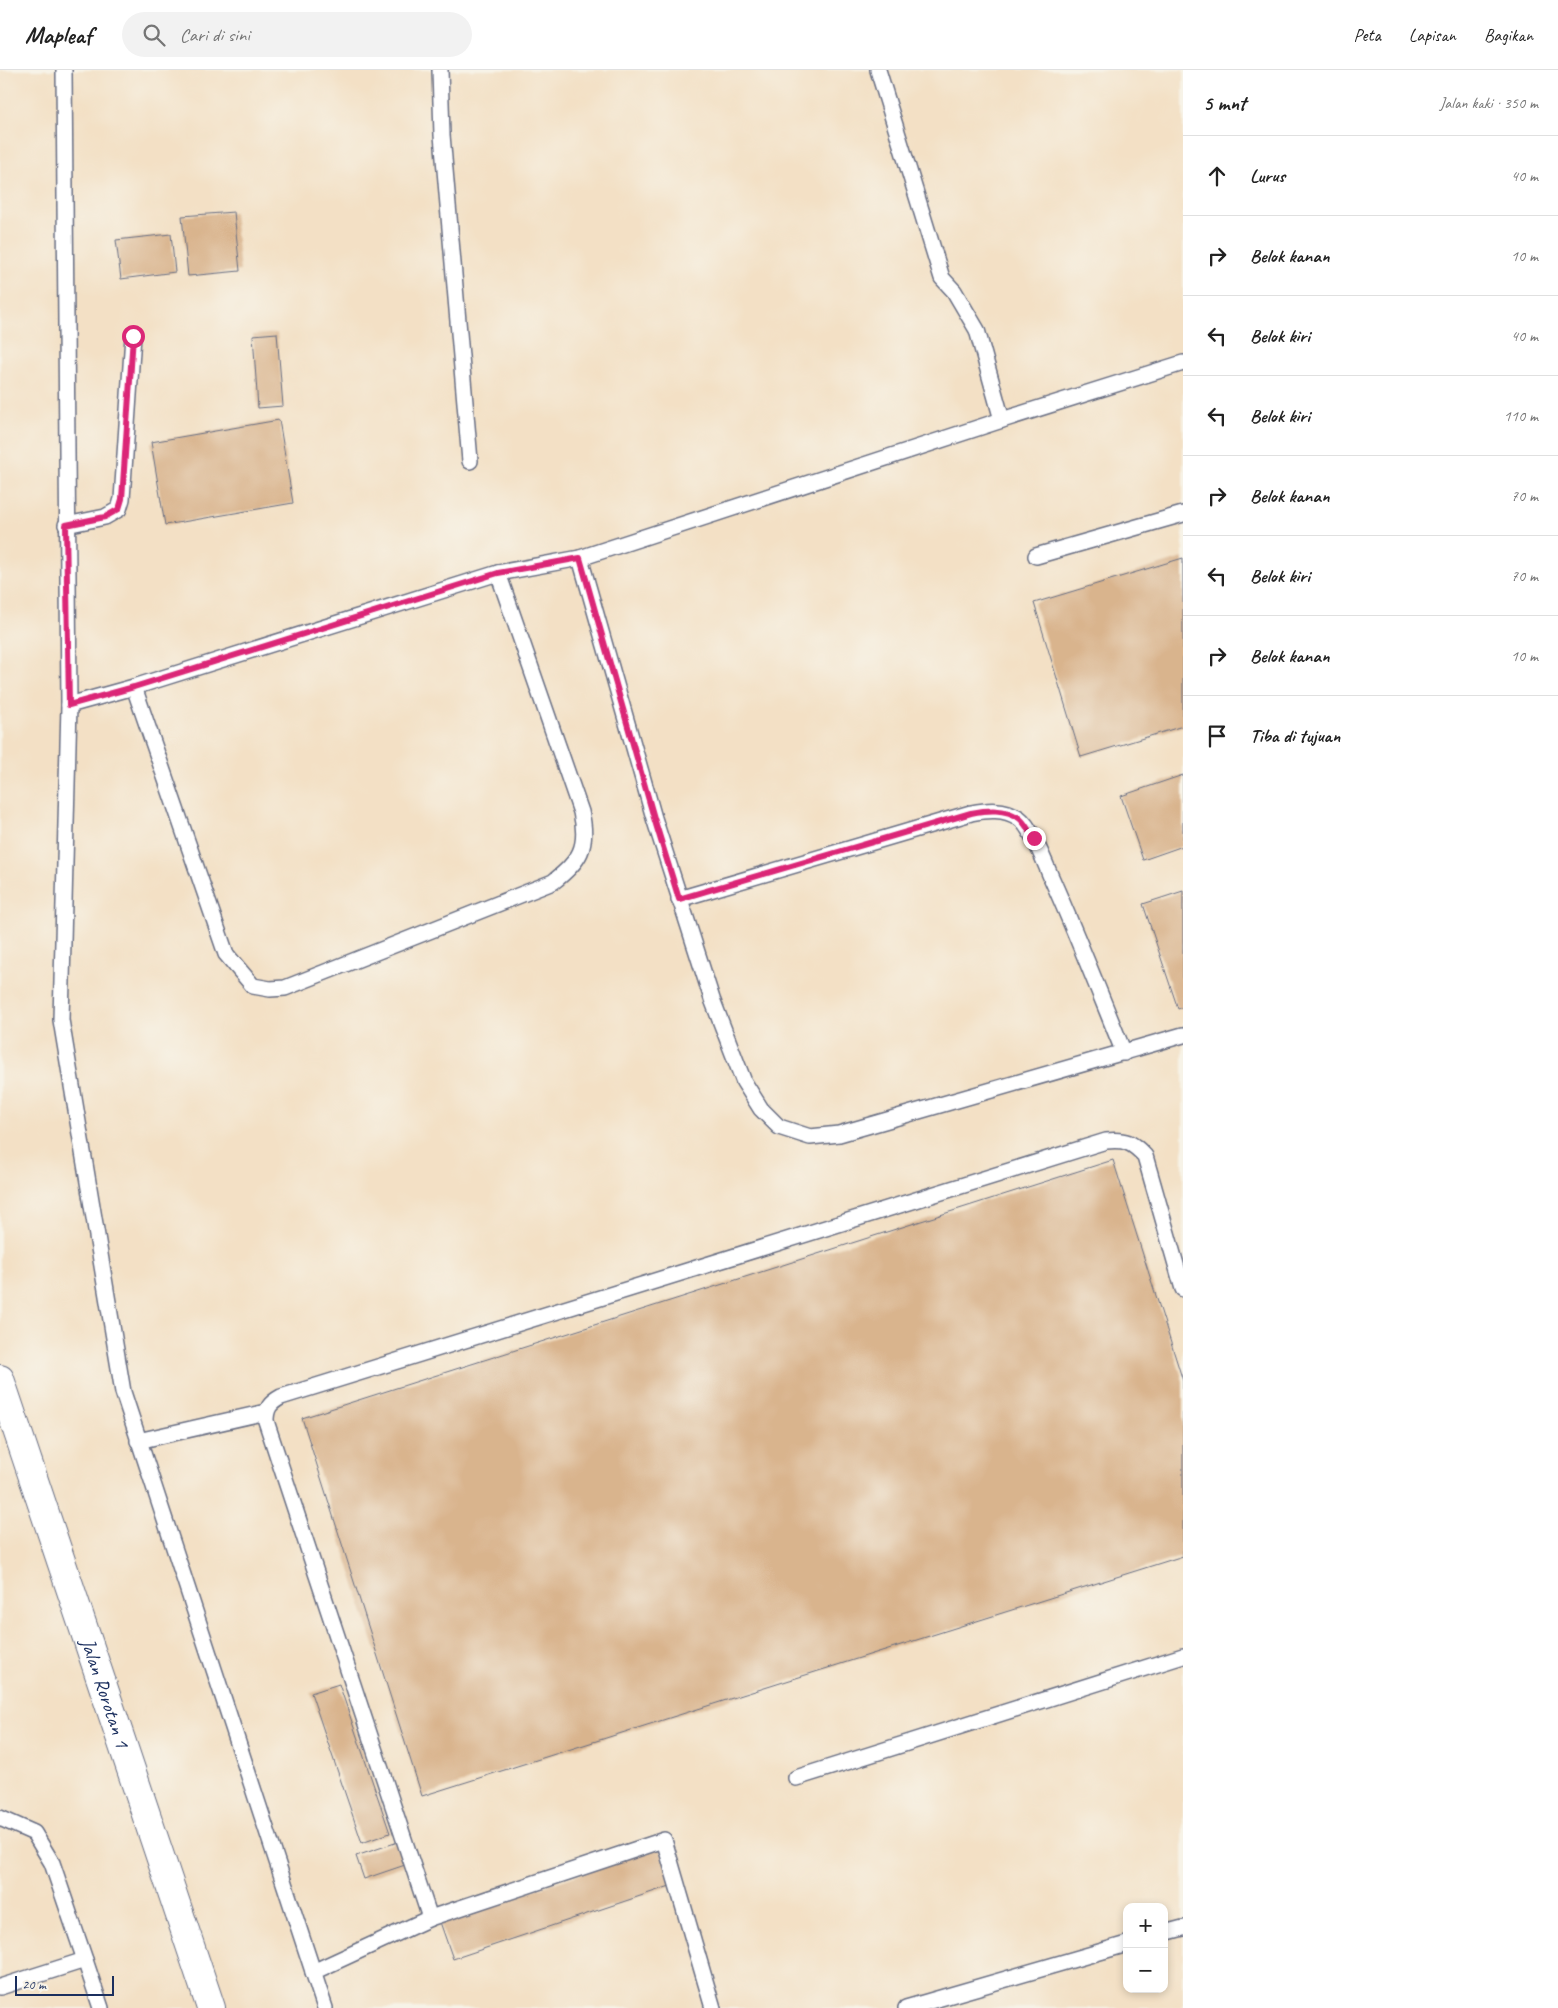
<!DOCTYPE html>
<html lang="id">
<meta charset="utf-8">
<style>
body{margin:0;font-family:Caveat,sans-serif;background:#f2f2f2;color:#222}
.controls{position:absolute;right:15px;bottom:15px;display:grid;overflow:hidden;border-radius:10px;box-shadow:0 2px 8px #0003}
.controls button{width:45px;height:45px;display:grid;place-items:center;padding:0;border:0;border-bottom:1px solid #e0e0e0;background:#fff;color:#222;font:25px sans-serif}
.scale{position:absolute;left:15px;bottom:12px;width:99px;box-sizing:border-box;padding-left:5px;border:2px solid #1b2f5e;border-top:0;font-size:14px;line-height:18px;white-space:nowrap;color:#1b2f5e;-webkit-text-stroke:4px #f7f3e8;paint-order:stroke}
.stop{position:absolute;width:15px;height:15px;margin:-11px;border:4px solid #db2777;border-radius:50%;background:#fff}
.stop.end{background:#db2777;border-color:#fff;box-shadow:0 1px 5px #0008}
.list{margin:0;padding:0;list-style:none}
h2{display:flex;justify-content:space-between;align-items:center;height:65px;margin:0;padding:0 20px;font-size:21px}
h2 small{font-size:16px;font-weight:400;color:#767676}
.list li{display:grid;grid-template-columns:32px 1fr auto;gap:15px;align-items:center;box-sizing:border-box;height:80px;padding:0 20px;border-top:1px solid #e0e0e0}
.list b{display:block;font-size:19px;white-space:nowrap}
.list em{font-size:16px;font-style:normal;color:#767676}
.icon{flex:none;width:28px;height:28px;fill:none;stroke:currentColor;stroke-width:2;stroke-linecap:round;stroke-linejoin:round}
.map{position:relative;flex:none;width:1183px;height:1938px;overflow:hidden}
header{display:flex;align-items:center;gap:30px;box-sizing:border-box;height:70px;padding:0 25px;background:#fff;border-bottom:1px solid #e0e0e0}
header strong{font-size:24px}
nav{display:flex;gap:28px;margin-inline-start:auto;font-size:18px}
.search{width:350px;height:45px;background:#f2f2f2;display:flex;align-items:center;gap:12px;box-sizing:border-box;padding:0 18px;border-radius:28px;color:#767676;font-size:19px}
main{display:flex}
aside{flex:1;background:#fff}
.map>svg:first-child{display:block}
.building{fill:#d9b48d}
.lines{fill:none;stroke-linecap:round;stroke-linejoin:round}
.service-casing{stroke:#676d82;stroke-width:18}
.minor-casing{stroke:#676d82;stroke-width:30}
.service{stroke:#fff;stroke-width:15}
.minor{stroke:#fff;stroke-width:28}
.route{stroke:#db2777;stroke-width:6}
.labels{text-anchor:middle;stroke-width:4;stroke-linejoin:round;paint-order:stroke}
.street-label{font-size:21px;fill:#1b2f5e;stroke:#f7f3e8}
</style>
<header>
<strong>Mapleaf</strong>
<div class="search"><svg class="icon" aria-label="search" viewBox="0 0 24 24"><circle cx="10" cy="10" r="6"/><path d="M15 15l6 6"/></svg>Cari di sini</div>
<nav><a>Peta</a><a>Lapisan</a><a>Bagikan</a></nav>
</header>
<main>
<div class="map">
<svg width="1183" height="1938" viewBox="0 0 1183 1938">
<rect width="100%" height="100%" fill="#f7f3e8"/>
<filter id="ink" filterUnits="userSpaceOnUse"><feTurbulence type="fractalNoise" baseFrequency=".02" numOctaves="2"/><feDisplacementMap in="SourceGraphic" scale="10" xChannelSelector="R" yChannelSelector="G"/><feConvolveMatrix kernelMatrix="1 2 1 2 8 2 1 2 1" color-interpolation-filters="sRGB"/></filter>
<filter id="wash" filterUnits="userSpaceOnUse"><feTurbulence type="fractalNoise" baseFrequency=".0096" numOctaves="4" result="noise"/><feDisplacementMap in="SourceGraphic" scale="20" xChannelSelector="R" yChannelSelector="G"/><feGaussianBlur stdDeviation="1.12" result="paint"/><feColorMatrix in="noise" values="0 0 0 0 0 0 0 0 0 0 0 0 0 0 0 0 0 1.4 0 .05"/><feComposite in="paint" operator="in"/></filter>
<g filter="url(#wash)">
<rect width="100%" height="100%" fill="#f3e0c5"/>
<g id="blocks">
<g class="building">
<polygon points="234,142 240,201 188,206 182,146"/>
<polygon points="171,164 175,202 121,209 116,170"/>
<polygon points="277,263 283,336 258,338 253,265"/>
<polygon points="279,350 293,433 165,455 151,372"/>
<polygon points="1183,488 1183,656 1081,687 1034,533"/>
<polygon points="1183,705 1183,776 1143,790 1121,726"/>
<polygon points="1183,821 1183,937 1178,939 1143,834"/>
<polygon points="1113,1090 1183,1311 1183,1486 422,1726 302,1348"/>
<polygon points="339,1614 390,1763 362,1773 311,1623"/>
<polygon points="398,1772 405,1795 364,1809 356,1786"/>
<polygon points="660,1777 673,1815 453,1889 440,1852"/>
</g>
</g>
</g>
<g filter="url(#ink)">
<use href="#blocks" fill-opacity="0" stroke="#676d82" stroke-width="1"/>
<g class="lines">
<defs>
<g id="service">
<polyline points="64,0 69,635 61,950 123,1322 325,1938"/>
<polyline points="440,0 442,65 470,391"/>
<polyline points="878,0 942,208 954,221 977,260 1002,350 1183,293"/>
<polyline points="66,455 105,447 119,439 122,429 133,266"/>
<polyline points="1036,486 1183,444"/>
<polyline points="580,488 654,748 712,929 744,1012 761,1039 779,1057 810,1067 839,1064 1183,965"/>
<path d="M134,617L226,884L253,916L270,919L285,918L553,812C580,791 589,777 581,742L498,503"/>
<polyline points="69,635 134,617 498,503 580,488 1002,350"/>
<path d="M679,829L971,743C987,740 1004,738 1019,748C1031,756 1045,793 1051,807C1077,865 1100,924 1124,983"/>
<polyline points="138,1371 266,1342"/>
<polyline points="796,1708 1183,1586"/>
<polyline points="0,1748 34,1763 52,1793 85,1890"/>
<path d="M430,1848L266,1351C266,1338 270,1333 281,1327L1106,1071C1125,1069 1132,1072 1145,1086L1183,1219"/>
<polyline points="1164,1863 1183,1858"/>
<polyline points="313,1902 430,1848 664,1770 713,1938"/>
<polyline points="0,1917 85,1890 101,1938"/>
<polyline points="906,1938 1127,1874"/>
</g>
<g id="minor">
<path id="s1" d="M0,1309L211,1938"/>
</g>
</defs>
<use href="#service" class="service-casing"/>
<use href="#minor" class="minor-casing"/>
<use href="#service" class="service"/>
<use href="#minor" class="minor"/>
</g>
</g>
<g class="lines" filter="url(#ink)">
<path class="route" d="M133,266L122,429L119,439L105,447L66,455L69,635L134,617L498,503L580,488L654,748L679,829L971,743C987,740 1005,738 1019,748C1025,752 1029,762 1034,768"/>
</g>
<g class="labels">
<g class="street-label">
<text dy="7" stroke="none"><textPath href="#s1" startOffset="331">Jalan Rorotan 1</textPath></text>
</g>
</g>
</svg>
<div class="controls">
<button>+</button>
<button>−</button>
</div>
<div class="scale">20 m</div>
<div class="stop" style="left:133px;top:266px"></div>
<div class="stop end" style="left:1034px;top:768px"></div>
</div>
<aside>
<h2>5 mnt<small>Jalan kaki · 350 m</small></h2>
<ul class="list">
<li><svg class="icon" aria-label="ahead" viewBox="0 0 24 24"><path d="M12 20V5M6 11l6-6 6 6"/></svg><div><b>Lurus</b></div><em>40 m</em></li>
<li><svg class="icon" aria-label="right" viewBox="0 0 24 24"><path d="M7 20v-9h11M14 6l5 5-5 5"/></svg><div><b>Belok kanan</b></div><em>10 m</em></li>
<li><svg class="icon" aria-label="left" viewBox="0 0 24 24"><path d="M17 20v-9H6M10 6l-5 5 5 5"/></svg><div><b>Belok kiri</b></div><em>40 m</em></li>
<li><svg class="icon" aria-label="left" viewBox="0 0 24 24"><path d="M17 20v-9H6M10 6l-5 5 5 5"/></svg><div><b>Belok kiri</b></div><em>110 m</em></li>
<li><svg class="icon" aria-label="right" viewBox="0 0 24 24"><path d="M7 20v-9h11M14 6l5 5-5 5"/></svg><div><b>Belok kanan</b></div><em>70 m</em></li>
<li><svg class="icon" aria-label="left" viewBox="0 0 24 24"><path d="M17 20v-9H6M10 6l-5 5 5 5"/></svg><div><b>Belok kiri</b></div><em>70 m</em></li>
<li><svg class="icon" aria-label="right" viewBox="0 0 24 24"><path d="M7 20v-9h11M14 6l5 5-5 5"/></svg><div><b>Belok kanan</b></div><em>10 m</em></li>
<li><svg class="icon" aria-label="arrive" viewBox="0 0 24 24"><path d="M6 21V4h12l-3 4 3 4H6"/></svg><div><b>Tiba di tujuan</b></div></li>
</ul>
</aside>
</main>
